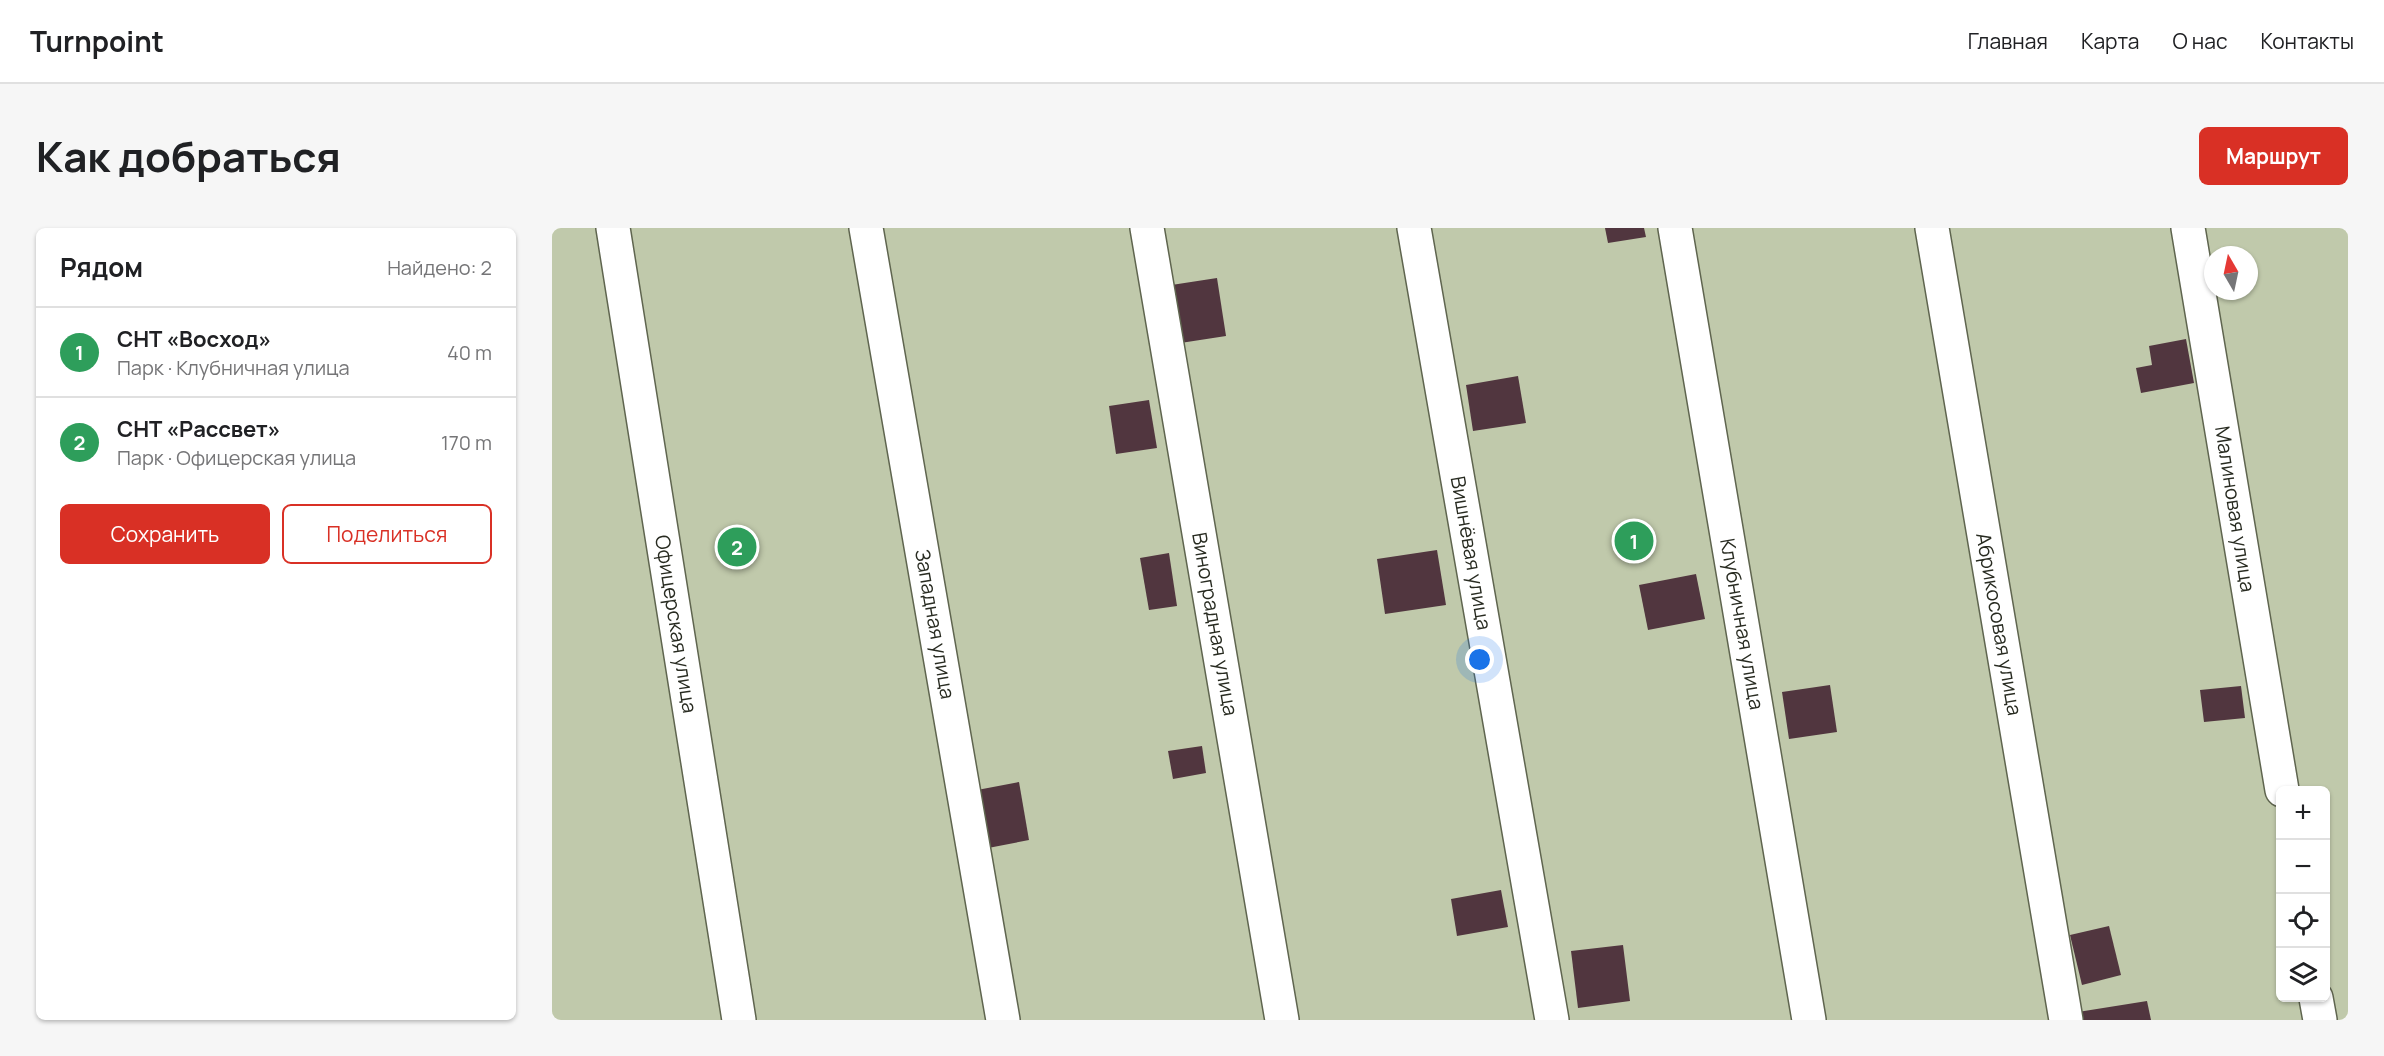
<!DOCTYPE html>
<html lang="ru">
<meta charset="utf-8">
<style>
body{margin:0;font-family:Manrope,sans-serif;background:#f6f6f6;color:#202124}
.controls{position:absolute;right:18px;bottom:18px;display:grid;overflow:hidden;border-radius:9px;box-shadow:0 2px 4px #0004}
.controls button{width:54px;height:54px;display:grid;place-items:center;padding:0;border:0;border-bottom:2px solid #e0e0e0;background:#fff;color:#202124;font:30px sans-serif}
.compass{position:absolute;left:1652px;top:18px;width:54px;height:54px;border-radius:50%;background:#fff;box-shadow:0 2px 4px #0004;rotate:351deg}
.you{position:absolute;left:928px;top:432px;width:21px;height:21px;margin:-15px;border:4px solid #fff;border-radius:50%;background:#1a73e8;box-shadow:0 0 0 9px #1a73e833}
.badge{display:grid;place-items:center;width:39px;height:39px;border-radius:50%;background:#d93025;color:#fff;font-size:20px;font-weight:700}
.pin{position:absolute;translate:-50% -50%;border:3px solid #fff;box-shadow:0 2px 6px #0006}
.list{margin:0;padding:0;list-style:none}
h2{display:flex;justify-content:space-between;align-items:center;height:78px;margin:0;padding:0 24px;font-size:26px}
h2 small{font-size:20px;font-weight:400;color:#757577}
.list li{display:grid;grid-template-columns:39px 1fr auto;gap:18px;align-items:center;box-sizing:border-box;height:90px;padding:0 24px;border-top:2px solid #e0e0e0}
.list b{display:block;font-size:22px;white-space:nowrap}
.list p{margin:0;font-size:20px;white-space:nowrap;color:#757577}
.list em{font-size:20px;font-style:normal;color:#757577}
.actions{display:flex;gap:12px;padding:18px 24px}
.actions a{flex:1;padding:14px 0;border:2px solid #d93025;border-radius:9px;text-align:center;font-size:21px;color:#d93025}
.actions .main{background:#d93025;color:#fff}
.icon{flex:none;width:33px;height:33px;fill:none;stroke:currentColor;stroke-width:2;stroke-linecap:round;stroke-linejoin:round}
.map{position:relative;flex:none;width:1796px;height:792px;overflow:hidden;border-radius:9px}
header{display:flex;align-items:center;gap:36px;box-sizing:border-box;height:84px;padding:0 30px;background:#fff;border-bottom:2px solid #e0e0e0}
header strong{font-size:28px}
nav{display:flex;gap:33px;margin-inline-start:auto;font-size:21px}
.intro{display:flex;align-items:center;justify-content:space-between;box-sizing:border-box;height:144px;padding:0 36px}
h1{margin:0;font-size:42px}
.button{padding:15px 27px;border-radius:9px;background:#d93025;color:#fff;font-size:21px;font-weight:700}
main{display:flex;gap:36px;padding:0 36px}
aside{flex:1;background:#fff;border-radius:9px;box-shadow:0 2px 4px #0004}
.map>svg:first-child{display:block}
.green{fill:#c0c9ab;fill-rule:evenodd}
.building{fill:#51363f}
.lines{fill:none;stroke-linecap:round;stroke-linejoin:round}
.street-casing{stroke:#5f654f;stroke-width:36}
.street{stroke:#fff;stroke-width:33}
.labels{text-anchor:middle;stroke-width:6;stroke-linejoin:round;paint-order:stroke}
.street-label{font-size:20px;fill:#282b21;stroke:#fff}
</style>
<header>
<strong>Turnpoint</strong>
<nav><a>Главная</a><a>Карта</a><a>О нас</a><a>Контакты</a></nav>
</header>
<div class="intro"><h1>Как добраться</h1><a class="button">Маршрут</a></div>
<main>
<aside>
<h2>Рядом<small>Найдено: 2</small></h2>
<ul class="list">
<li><span class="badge" style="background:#2e9e5b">1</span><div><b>СНТ «Восход»</b><p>Парк · Клубничная улица</p></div><em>40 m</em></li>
<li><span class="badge" style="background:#2e9e5b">2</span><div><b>СНТ «Рассвет»</b><p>Парк · Офицерская улица</p></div><em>170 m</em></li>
</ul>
<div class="actions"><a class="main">Сохранить</a><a>Поделиться</a></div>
</aside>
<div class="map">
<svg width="1796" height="792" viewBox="0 0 1796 792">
<rect width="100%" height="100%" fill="#e6edd4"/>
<path class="green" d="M0,0H1796V792H0ZM1661,27H1697V63H1661ZM1728,562H1774V770H1728Z"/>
<g class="building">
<polygon points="1053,0 1092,0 1094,9 1056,15"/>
<polygon points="665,50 674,108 622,116 613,58"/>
<polygon points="1634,111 1642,155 1589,165 1584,140 1600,137 1597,118"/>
<polygon points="966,148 974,195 921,203 914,157"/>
<polygon points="597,172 605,220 564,226 557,178"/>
<polygon points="885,322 894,377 833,386 825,331"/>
<polygon points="617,325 625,378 597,382 588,330"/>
<polygon points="1144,346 1153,391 1096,402 1087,357"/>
<polygon points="1278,457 1285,504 1237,511 1230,464"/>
<polygon points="1689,458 1693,490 1652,494 1648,462"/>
<polygon points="650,518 654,545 621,551 616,523"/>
<polygon points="467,554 477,612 431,621 420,563"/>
<polygon points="949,662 956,699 905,708 899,671"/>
<polygon points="1557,698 1569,747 1530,757 1518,707"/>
<polygon points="1071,717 1078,773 1026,780 1019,723"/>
<polygon points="1595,773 1599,792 1527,792 1526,784"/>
</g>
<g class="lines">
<defs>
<g id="street">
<polyline points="61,0 187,792"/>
<polyline points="314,0 451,792"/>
<polyline points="595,0 730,792"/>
<polyline points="862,0 1000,792"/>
<polyline points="1123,0 1257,792"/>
<polyline points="1380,0 1514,792"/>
<polyline points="1636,0 1730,562"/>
<polyline points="1764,770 1768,792"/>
</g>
</defs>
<use href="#street" class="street-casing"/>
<use href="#street" class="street"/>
</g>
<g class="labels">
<g class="street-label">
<text transform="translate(1683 281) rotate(81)" y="7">Малиновая улица</text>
<text transform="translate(919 325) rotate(80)" y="7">Вишнёвая улица</text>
<text transform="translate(124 396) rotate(81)" y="7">Офицерская улица</text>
<text transform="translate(383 396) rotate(80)" y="7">Западная улица</text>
<text transform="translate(663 396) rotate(80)" y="7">Виноградная улица</text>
<text transform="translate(1190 396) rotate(80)" y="7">Клубничная улица</text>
<text transform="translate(1447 396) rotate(80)" y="7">Абрикосовая улица</text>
</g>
</g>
</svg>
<div class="controls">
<button>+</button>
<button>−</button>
<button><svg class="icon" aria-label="locate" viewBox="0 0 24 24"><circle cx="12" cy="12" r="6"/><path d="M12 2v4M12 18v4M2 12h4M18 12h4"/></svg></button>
<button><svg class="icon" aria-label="layers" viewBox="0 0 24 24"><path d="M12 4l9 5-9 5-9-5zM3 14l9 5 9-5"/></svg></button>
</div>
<svg class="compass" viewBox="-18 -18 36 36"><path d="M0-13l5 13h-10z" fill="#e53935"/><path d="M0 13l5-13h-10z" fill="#757577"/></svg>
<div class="you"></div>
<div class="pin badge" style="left:1082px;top:313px;background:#2e9e5b">1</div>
<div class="pin badge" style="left:185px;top:319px;background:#2e9e5b">2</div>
</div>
</main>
